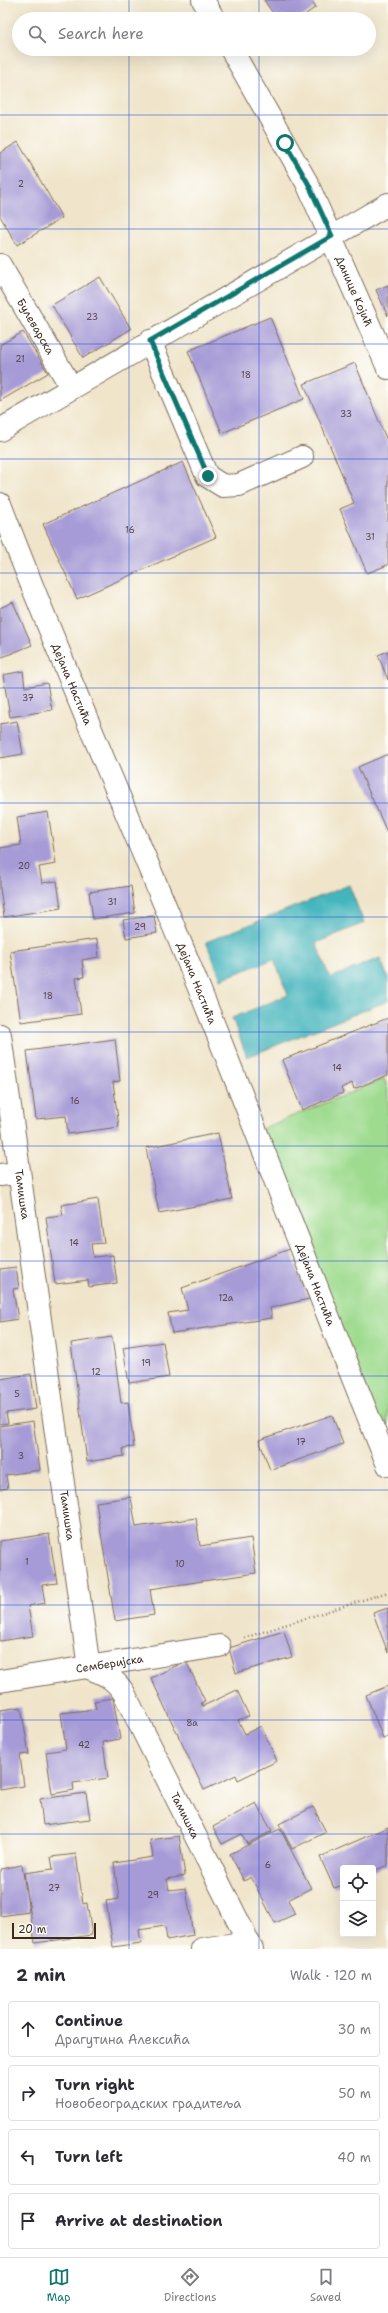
<!DOCTYPE html>
<meta charset="utf-8">
<style>
body{margin:0;font-family:"Shantell Sans",sans-serif;background:#f7f7f7;color:#2b2b33}
.controls{position:absolute;right:12px;bottom:12px;display:grid;overflow:hidden;border-radius:4px;box-shadow:0 4px 16px #0002}
.controls button{width:36px;height:36px;display:grid;place-items:center;padding:0;border:0;border-bottom:1px solid #e1e1e2;background:#fff;color:#2b2b33;font:20px sans-serif}
.scale{position:absolute;left:12px;bottom:10px;width:84px;box-sizing:border-box;padding-left:4px;border:2px solid #3b2a1e;border-top:0;font-size:11px;line-height:14px;white-space:nowrap;color:#3b2a1e;-webkit-text-stroke:3px #fdfcf7;paint-order:stroke}
.stop{position:absolute;width:12px;height:12px;margin:-9px;border:3px solid #0f766e;border-radius:50%;background:#fff}
.stop.end{background:#0f766e;border-color:#fff;box-shadow:0 1px 4px #0008}
.list{margin:0;padding:0;list-style:none}
h2{display:flex;justify-content:space-between;align-items:center;height:52px;margin:0;padding:0 16px;font-size:17px}
h2 small{font-size:13px;font-weight:400;color:#7c7c81}
.list li{display:grid;grid-template-columns:26px 1fr auto;gap:12px;align-items:center;box-sizing:border-box;height:56px;margin:0 8px 8px;padding:0 8px;border:1px solid #e1e1e2;border-radius:4px}
.list b{display:block;font-size:15px;white-space:nowrap}
.list p{margin:0;font-size:13px;white-space:nowrap;color:#7c7c81}
.list em{font-size:13px;font-style:normal;color:#7c7c81}
.icon{flex:none;width:22px;height:22px;fill:none;stroke:currentColor;stroke-width:2;stroke-linecap:round;stroke-linejoin:round}
.map{position:relative;flex:none;width:388px;height:1949px;overflow:hidden}
.search{position:absolute;background:#fff;box-shadow:0 4px 16px #0002;left:12px;right:12px;top:12px;height:44px;display:flex;align-items:center;gap:10px;box-sizing:border-box;padding:0 14px;border-radius:22px;color:#7c7c81;font-size:15px}
.sheet{height:308px;background:#fff}
nav{display:flex;justify-content:space-around;align-items:center;box-sizing:border-box;height:56px;border-top:1px solid #e1e1e2;background:#fff;font-size:11px;color:#7c7c81}
nav a{display:grid;justify-items:center;gap:2px}
nav .on{color:#0f766e}
.map>svg:first-child{display:block}
.green{fill:#9edb8f;stroke:#6c8256}
.water{fill:#45b5bd;stroke:#40706e}
.building{fill:#a79bd7}
.lines{fill:none;stroke-linecap:round;stroke-linejoin:round}
.minor-casing{stroke:#7a6b5a;stroke-width:24}
.path{stroke:#7a6b5a;stroke-width:2.5;stroke-dasharray:1 3;stroke-linecap:butt}
.minor{stroke:#fff;stroke-width:22}
.route{stroke:#0f766e;stroke-width:5}
.grid{fill:none;stroke:#1d4ed8;stroke-width:1;stroke-opacity:0.55}
.labels{text-anchor:middle;stroke-width:3;stroke-linejoin:round;paint-order:stroke}
.number-label{font-size:9px;fill:#56464c}
.street-label{font-size:11px;fill:#3b2a1e;stroke:#fdfcf7}
</style>
<div class="map">
<svg width="388" height="1949" viewBox="0 0 388 1949">
<rect width="100%" height="100%" fill="#fdfcf7"/>
<filter id="ink" filterUnits="userSpaceOnUse"><feTurbulence type="fractalNoise" baseFrequency=".025" numOctaves="2"/><feDisplacementMap in="SourceGraphic" scale="8" xChannelSelector="R" yChannelSelector="G"/><feConvolveMatrix kernelMatrix="1 2 1 2 8 2 1 2 1" color-interpolation-filters="sRGB"/></filter>
<filter id="wash" filterUnits="userSpaceOnUse"><feTurbulence type="fractalNoise" baseFrequency=".012" numOctaves="4" result="noise"/><feDisplacementMap in="SourceGraphic" scale="16" xChannelSelector="R" yChannelSelector="G"/><feGaussianBlur stdDeviation="0.9" result="paint"/><feColorMatrix in="noise" values="0 0 0 0 0 0 0 0 0 0 0 0 0 0 0 0 0 1.4 0 .05"/><feComposite in="paint" operator="in"/></filter>
<g filter="url(#wash)">
<rect width="100%" height="100%" fill="#f0e5ca"/>
<polygon class="green" points="384,1079 388,1089 388,1426 382,1428 261,1129"/>
<polygon class="water" points="349,885 364,923 316,943 330,978 380,958 388,978 388,1001 247,1057 232,1018 288,995 274,959 221,979 206,942"/>
<g id="blocks">
<g class="building">
<polygon points="264,0 311,0 316,7 299,19 277,19"/>
<polygon points="18,142 62,218 17,245 0,216 0,153"/>
<polygon points="100,277 131,329 83,358 52,305"/>
<polygon points="388,285 388,316 376,290"/>
<polygon points="270,317 304,399 222,433 188,351"/>
<polygon points="23,332 48,373 0,401 0,345"/>
<polygon points="355,363 388,443 388,565 367,573 340,509 354,503 304,384"/>
<polygon points="183,462 216,537 77,599 43,524"/>
<polygon points="13,602 32,645 0,658 0,608"/>
<polygon points="388,651 388,680 378,655"/>
<polygon points="23,671 25,687 47,683 52,710 10,717 3,675"/>
<polygon points="17,721 23,754 0,758 0,724"/>
<polygon points="388,754 388,832 387,832 358,767"/>
<polygon points="48,812 56,864 39,867 42,883 57,881 61,908 4,917 0,888 0,848 21,845 17,817"/>
<polygon points="131,886 135,913 93,919 89,892"/>
<polygon points="154,916 157,933 126,938 123,920"/>
<polygon points="97,939 99,957 82,960 84,977 76,978 81,1014 21,1022 10,951"/>
<polygon points="388,1018 388,1075 354,1089 352,1083 341,1088 343,1093 302,1110 282,1060"/>
<polygon points="115,1039 120,1081 113,1082 119,1127 68,1134 66,1116 36,1119 27,1051"/>
<polygon points="218,1133 232,1199 159,1213 146,1148"/>
<polygon points="98,1199 104,1243 91,1244 93,1257 113,1255 117,1283 89,1287 88,1280 55,1284 46,1217 63,1215 61,1205"/>
<polygon points="290,1249 309,1299 270,1308 272,1318 172,1333 168,1313 188,1310 182,1288"/>
<polygon points="16,1267 19,1288 13,1289 18,1319 0,1322 0,1269"/>
<polygon points="112,1337 121,1403 128,1402 134,1447 123,1448 124,1456 87,1462 71,1343"/>
<polygon points="163,1342 169,1377 129,1383 123,1348"/>
<polygon points="31,1374 36,1409 6,1413 8,1423 0,1424 0,1379"/>
<polygon points="332,1415 343,1444 270,1470 259,1440"/>
<polygon points="33,1421 40,1470 6,1475 8,1488 0,1489 0,1426"/>
<polygon points="131,1497 136,1527 196,1518 200,1546 251,1538 256,1573 150,1589 154,1615 115,1621 96,1502"/>
<polygon points="49,1534 57,1583 42,1585 45,1603 28,1606 33,1636 0,1641 0,1541"/>
<polygon points="388,1608 388,1653 373,1613"/>
<polygon points="284,1631 292,1657 236,1673 229,1648"/>
<polygon points="186,1661 205,1701 201,1703 203,1706 237,1690 249,1716 238,1720 245,1734 261,1726 277,1761 238,1780 236,1775 204,1790 151,1678"/>
<polygon points="388,1686 388,1736 383,1738 366,1695"/>
<polygon points="113,1698 120,1739 103,1742 108,1778 73,1783 74,1790 52,1794 46,1752 66,1749 61,1713 96,1709 94,1701"/>
<polygon points="21,1707 29,1754 20,1755 24,1786 0,1790 0,1710"/>
<polygon points="86,1793 90,1819 43,1825 40,1799"/>
<polygon points="256,1803 272,1831 247,1844 242,1834 222,1844 213,1827"/>
<polygon points="313,1807 326,1832 292,1849 279,1824"/>
<polygon points="388,1827 388,1865 373,1871 373,1868 343,1868 343,1885 334,1888 320,1857"/>
<polygon points="280,1829 311,1888 288,1900 295,1914 275,1923 251,1877 244,1881 230,1854"/>
<polygon points="179,1836 185,1876 167,1879 169,1890 186,1888 193,1935 167,1940 165,1926 139,1930 141,1943 113,1947 106,1901 119,1899 114,1863 153,1857 150,1840"/>
<polygon points="76,1854 83,1904 87,1903 92,1935 35,1943 24,1873 53,1869 51,1857"/>
<polygon points="22,1865 29,1912 0,1916 0,1869"/>
</g>
</g>
</g>
<g filter="url(#ink)">
<use href="#blocks" fill-opacity="0" stroke="#7a6b5a" stroke-width="1"/>
<g class="lines">
<defs>
<g id="minor">
<polyline points="203,0 214,19"/>
<path id="s1" d="M231,49L307,183L388,368"/>
<path id="s2" d="M0,265L71,387"/>
<polyline points="150,341 207,476 223,486 239,485 302,457"/>
<polyline points="0,430 388,204"/>
<path id="s3" d="M0,504C59,659 127,812 190,966C258,1132 320,1300 388,1465"/>
<path id="s4" d="M0,1035L89,1668C105,1674 115,1679 124,1693L252,1949"/>
<polyline points="0,1175 18,1173"/>
<path id="s5" d="M0,1681L219,1646"/>
<polyline points="202,1949 249,1942"/>
</g>
</defs>
<use href="#minor" class="minor-casing"/>
<polyline class="path" points="244,1638 388,1592"/>
<use href="#minor" class="minor"/>
</g>
</g>
<g class="lines" filter="url(#ink)">
<polyline class="route" points="208,476 150,341 332,236 308,183 285,143"/>
</g>
<path class="grid" d="M129,0V19M259,0V19M129,49V1949M259,49V1949M0,115H388M0,229H388M0,344H388M0,459H388M0,573H388M0,688H388M0,803H388M0,917H388M0,1032H388M0,1146H388M0,1261H388M0,1376H388M0,1490H388M0,1605H388M0,1720H388M0,1834H388"/>
<g class="labels">
<g class="number-label">
<text x="21" y="187">2</text>
<text x="92" y="320">23</text>
<text x="20" y="362">21</text>
<text x="246" y="378">18</text>
<text x="346" y="417">33</text>
<text x="130" y="533">16</text>
<text x="370" y="540">31</text>
<text x="28" y="701">37</text>
<text x="24" y="869">20</text>
<text x="112" y="905">31</text>
<text x="140" y="930">29</text>
<text x="48" y="999">18</text>
<text x="337" y="1071">14</text>
<text x="75" y="1104">16</text>
<text x="74" y="1246">14</text>
<text x="226" y="1301">12a</text>
<text x="146" y="1366">19</text>
<text x="96" y="1375">12</text>
<text x="17" y="1397">5</text>
<text x="301" y="1445">17</text>
<text x="21" y="1459">3</text>
<text x="27" y="1565">1</text>
<text x="180" y="1567">10</text>
<text x="192" y="1726">8a</text>
<text x="84" y="1748">42</text>
<text x="268" y="1868">6</text>
<text x="54" y="1891">27</text>
<text x="153" y="1898">29</text>
</g>
<g class="street-label">
<text dy="4" stroke="none"><textPath href="#s1" startOffset="272">Данице Којић</textPath></text>
<text dy="4" stroke="none"><textPath href="#s2" startOffset="71">Булеварска</textPath></text>
<text dy="4" stroke="none"><textPath href="#s3" startOffset="194">Дејана Настића</textPath></text>
<text dy="4" stroke="none"><textPath href="#s3" startOffset="518">Дејана Настића</textPath></text>
<text dy="4" stroke="none"><textPath href="#s4" startOffset="161">Тамишка</textPath></text>
<text dy="4" stroke="none"><textPath href="#s3" startOffset="842">Дејана Настића</textPath></text>
<text dy="4" stroke="none"><textPath href="#s4" startOffset="485">Тамишка</textPath></text>
<text dy="4" stroke="none"><textPath href="#s5" startOffset="111">Семберијска</textPath></text>
<text dy="4" stroke="none"><textPath href="#s4" startOffset="820">Тамишка</textPath></text>
</g>
</g>
</svg>
<div class="controls">
<button><svg class="icon" aria-label="locate" viewBox="0 0 24 24"><circle cx="12" cy="12" r="6"/><path d="M12 2v4M12 18v4M2 12h4M18 12h4"/></svg></button>
<button><svg class="icon" aria-label="layers" viewBox="0 0 24 24"><path d="M12 4l9 5-9 5-9-5zM3 14l9 5 9-5"/></svg></button>
</div>
<div class="scale">20 m</div>
<div class="stop" style="left:285px;top:143px"></div>
<div class="stop end" style="left:208px;top:476px"></div>
<div class="search"><svg class="icon" aria-label="search" viewBox="0 0 24 24"><circle cx="10" cy="10" r="6"/><path d="M15 15l6 6"/></svg>Search here</div>
</div>
<section class="sheet">
<h2>2 min<small>Walk · 120 m</small></h2>
<ul class="list">
<li><svg class="icon" aria-label="ahead" viewBox="0 0 24 24"><path d="M12 20V5M6 11l6-6 6 6"/></svg><div><b>Continue</b><p>Драгутина Алексића</p></div><em>30 m</em></li>
<li><svg class="icon" aria-label="right" viewBox="0 0 24 24"><path d="M7 20v-9h11M14 6l5 5-5 5"/></svg><div><b>Turn right</b><p>Новобеоградских градитеља</p></div><em>50 m</em></li>
<li><svg class="icon" aria-label="left" viewBox="0 0 24 24"><path d="M17 20v-9H6M10 6l-5 5 5 5"/></svg><div><b>Turn left</b></div><em>40 m</em></li>
<li><svg class="icon" aria-label="arrive" viewBox="0 0 24 24"><path d="M6 21V4h12l-3 4 3 4H6"/></svg><div><b>Arrive at destination</b></div></li>
</ul>
</section>
<nav>
<a class="on"><svg class="icon" aria-label="map" viewBox="0 0 24 24"><path d="M3 6l6-2 6 2 6-2v14l-6 2-6-2-6 2zM9 4v14M15 6v14"/></svg>Map</a>
<a><svg class="icon" aria-label="directions" viewBox="0 0 24 24"><path d="M12 3l9 9-9 9-9-9zM9 14v-3h6M13 9l2 2-2 2"/></svg>Directions</a>
<a><svg class="icon" aria-label="saved" viewBox="0 0 24 24"><path d="M7 4h10v16l-5-4-5 4z"/></svg>Saved</a>
</nav>
